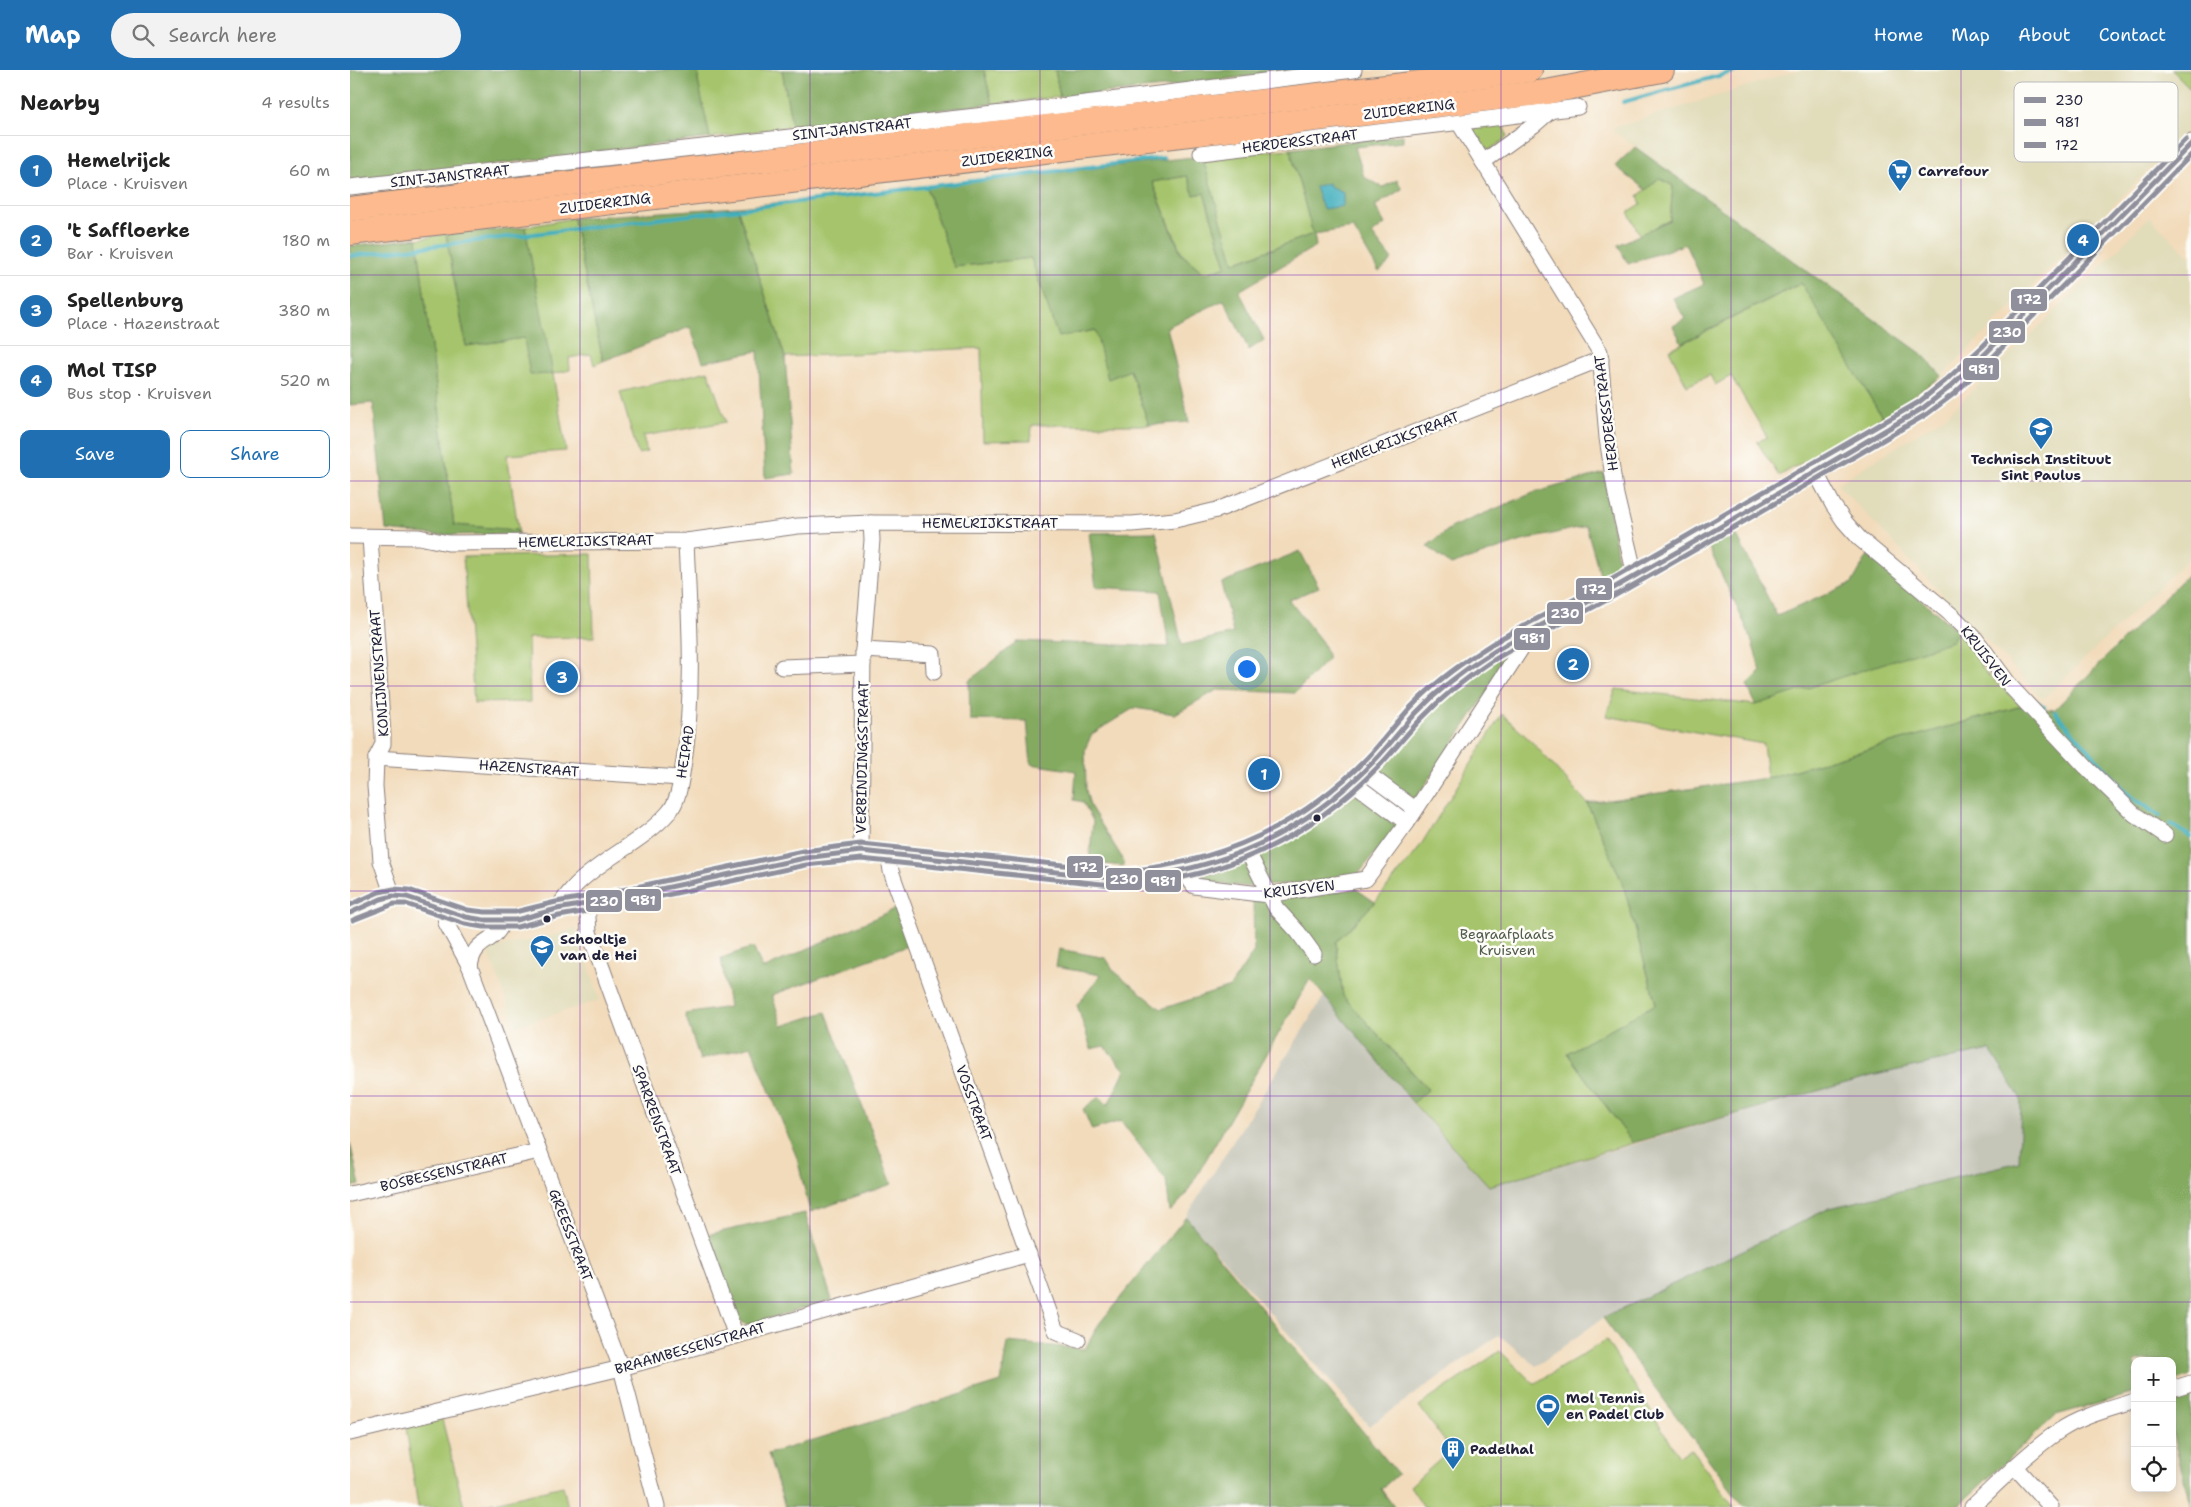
<!DOCTYPE html>
<meta charset="utf-8">
<style>
body{margin:0;font-family:"Shantell Sans",sans-serif;background:#f2f2f2;color:#222}
.controls{position:absolute;right:15px;bottom:15px;display:grid;overflow:hidden;border-radius:10px;box-shadow:0 2px 12px #0003}
.controls button{width:45px;height:45px;display:grid;place-items:center;padding:0;border:0;border-bottom:1px solid #e0e0e0;background:#fff;color:#222;font:25px sans-serif}
.you{position:absolute;left:896px;top:598px;width:18px;height:18px;margin:-12px;border:4px solid #fff;border-radius:50%;background:#1a73e8;box-shadow:0 0 0 8px #1a73e833}
.badge{display:grid;place-items:center;width:32px;height:32px;border-radius:50%;background:#1f6fb2;color:#fff;font-size:16px;font-weight:700}
.pin{position:absolute;translate:-50% -50%;border:2px solid #fff;box-shadow:0 1px 5px #0006}
.list{margin:0;padding:0;list-style:none}
h2{display:flex;justify-content:space-between;align-items:center;height:65px;margin:0;padding:0 20px;font-size:21px}
h2 small{font-size:16px;font-weight:400;color:#767676}
.list li{display:grid;grid-template-columns:32px 1fr auto;gap:15px;align-items:center;box-sizing:border-box;height:70px;padding:0 20px;border-top:1px solid #e0e0e0}
.list b{display:block;font-size:19px;white-space:nowrap}
.list p{margin:0;font-size:16px;white-space:nowrap;color:#767676}
.list em{font-size:16px;font-style:normal;color:#767676}
.actions{display:flex;gap:10px;padding:15px 20px}
.actions a{flex:1;padding:11px 0;border:1px solid #1f6fb2;border-radius:10px;text-align:center;font-size:18px;color:#1f6fb2}
.actions .main{background:#1f6fb2;color:#fff}
.icon{flex:none;width:28px;height:28px;fill:none;stroke:currentColor;stroke-width:2;stroke-linecap:round;stroke-linejoin:round}
.map{position:relative;flex:none;width:1841px;height:1437px;overflow:hidden}
header{display:flex;align-items:center;gap:30px;box-sizing:border-box;height:70px;padding:0 25px;background:#1f6fb2;color:#fff}
header strong{font-size:24px}
nav{display:flex;gap:28px;margin-inline-start:auto;font-size:18px}
.search{width:350px;height:45px;background:#f2f2f2;display:flex;align-items:center;gap:12px;box-sizing:border-box;padding:0 18px;border-radius:28px;color:#767676;font-size:19px}
main{display:flex}
aside{flex:1;background:#fff}
.map>svg:first-child{display:block}
.built{fill:#e1dcba}
.industrial{fill:#c5c5b8}
.green{fill:#a5c46c;stroke:#647354}
.forest{fill:#84aa60;stroke:#53664e;fill-rule:evenodd}
.water{fill:#41afbe;stroke:#32687c}
.lines{fill:none;stroke-linecap:round;stroke-linejoin:round}
.stream{stroke:#41afbe;stroke-width:4}
.minor-casing{stroke:#8a7e7b;stroke-width:17}
.tertiary-casing{stroke:#8a7e7b;stroke-width:21}
.trunk-casing{stroke:#8a7e7b;stroke-width:26}
.minor{stroke:#fff;stroke-width:15}
.tertiary{stroke:#fff;stroke-width:19}
.trunk{stroke:#fcba8e;stroke-width:24}
.bus-1-casing{stroke:#fdfcf7;stroke-width:9}
.bus-2-casing{stroke:#fdfcf7;stroke-width:9}
.bus-3-casing{stroke:#fdfcf7;stroke-width:9}
.bus-1{stroke:#90909d;stroke-width:5}
.bus-2{stroke:#90909d;stroke-width:5}
.bus-3{stroke:#90909d;stroke-width:5}
.grid{fill:none;stroke:#7b2cbf;stroke-width:1;stroke-opacity:0.55}
.bus-dot{fill:#22223b;stroke:#fdfcf7;stroke-width:2}
.labels{text-anchor:middle;stroke-width:5;stroke-linejoin:round;paint-order:stroke}
.street-label{font-size:14px;fill:#22223b;stroke:#fdfcf7}
.poi-label{font-size:14px;font-weight:bold;fill:#22223b;stroke:#fdfcf7;text-anchor:start}
.park-label{font-size:14px;fill:#505b4c;stroke:#fdfcf7}
.key{fill:#fdfcf7;stroke:#bbbbbf;stroke-width:1}
.key-label{font-size:14px;fill:#22223b}
.line-badge{stroke:#fdfcf7;stroke-width:2}
.badge-label{font-size:14px;text-anchor:middle;font-weight:bold;fill:#fff}
</style>
<header>
<strong>Map</strong>
<div class="search"><svg class="icon" aria-label="search" viewBox="0 0 24 24"><circle cx="10" cy="10" r="6"/><path d="M15 15l6 6"/></svg>Search here</div>
<nav><a>Home</a><a>Map</a><a>About</a><a>Contact</a></nav>
</header>
<main>
<aside>
<h2>Nearby<small>4 results</small></h2>
<ul class="list">
<li><span class="badge">1</span><div><b>Hemelrijck</b><p>Place · Kruisven</p></div><em>60 m</em></li>
<li><span class="badge">2</span><div><b>'t Saffloerke</b><p>Bar · Kruisven</p></div><em>180 m</em></li>
<li><span class="badge">3</span><div><b>Spellenburg</b><p>Place · Hazenstraat</p></div><em>380 m</em></li>
<li><span class="badge">4</span><div><b>Mol TISP</b><p>Bus stop · Kruisven</p></div><em>520 m</em></li>
</ul>
<div class="actions"><a class="main">Save</a><a>Share</a></div>
</aside>
<div class="map">
<svg width="1841" height="1437" viewBox="0 0 1841 1437">
<rect width="100%" height="100%" fill="#fdfcf7"/>
<filter id="ink" filterUnits="userSpaceOnUse"><feTurbulence type="fractalNoise" baseFrequency=".02" numOctaves="2"/><feDisplacementMap in="SourceGraphic" scale="10" xChannelSelector="R" yChannelSelector="G"/><feConvolveMatrix kernelMatrix="1 2 1 2 8 2 1 2 1" color-interpolation-filters="sRGB"/></filter>
<filter id="wash" filterUnits="userSpaceOnUse"><feTurbulence type="fractalNoise" baseFrequency=".0096" numOctaves="4" result="noise"/><feDisplacementMap in="SourceGraphic" scale="20" xChannelSelector="R" yChannelSelector="G"/><feGaussianBlur stdDeviation="1.12" result="paint"/><feColorMatrix in="noise" values="0 0 0 0 0 0 0 0 0 0 0 0 0 0 0 0 0 1.4 0 .05"/><feComposite in="paint" operator="in"/></filter>
<g filter="url(#wash)">
<rect width="100%" height="100%" fill="#f2dbbb"/>
<g class="built">
<polygon points="1449,0 1841,0 1841,58 1592,306 1572,284 1261,59"/>
<polygon points="1799,147 1841,188 1841,486 1693,629 1487,414 1597,345 1747,201"/>
<polygon points="226,858 250,930 166,956 138,881 151,876 209,864"/>
</g>
<polygon class="industrial" points="974,926 1062,1033 1139,1116 1521,1006 1640,980 1671,1029 1669,1092 1480,1138 1253,1248 1186,1296 1149,1265 1019,1356 836,1147"/>
<g class="green">
<polygon points="348,0 432,0 442,56 360,68 348,11"/>
<polygon points="634,0 705,0 710,27 642,34"/>
<polygon points="1822,0 1841,0 1841,19"/>
<polygon points="1151,51 1157,65 1154,70 1138,81 1130,80 1122,65 1127,54"/>
<polygon points="940,79 963,164 883,193 852,86"/>
<polygon points="837,106 844,125 854,123 876,196 855,204 832,184 802,112"/>
<polygon points="1309,108 1323,116 1320,150 1290,165 1278,142 1291,134 1288,126"/>
<polygon points="576,117 604,197 681,188 708,267 746,260 758,309 780,300 799,355 682,355 681,370 633,371 631,278 435,287 387,137"/>
<polygon points="223,148 253,291 244,295 241,284 219,288 220,300 203,304 216,381 157,385 169,464 166,460 104,455 67,169 96,164 116,276 174,268 202,304 175,157"/>
<polygon points="1452,213 1532,347 1429,406 1407,372 1417,367 1381,306 1365,315 1360,305 1337,316 1319,280"/>
<polygon points="358,301 376,352 293,366 297,382 288,384 270,322"/>
<polygon points="242,484 244,567 178,568 180,632 124,633 113,487"/>
<polygon points="1608,561 1636,603 1672,636 1417,708 1413,674 1256,646 1266,619 1406,635"/>
<polygon points="1152,644 1183,673 1237,733 1273,814 1306,934 1217,983 1283,1073 1139,1116 1063,1033 1078,1019 993,926 986,872 1025,832 1067,781"/>
<polygon points="1256,1270 1329,1386 1341,1379 1384,1437 1074,1437 1060,1416 1101,1380 1069,1336 1150,1281 1184,1314"/>
<polygon points="92,1349 114,1437 68,1437 56,1357"/>
<polygon points="213,1416 218,1437 123,1437"/>
</g>
<g class="forest">
<polygon points="0,0 348,0 348,11 360,68 0,112"/>
<polygon points="432,0 634,0 642,34 442,56"/>
<polygon points="705,0 820,0 821,3 839,0 946,0 824,16 710,27"/>
<path d="M1053,65V72L1005,77L1014,107L1033,117L1047,110L1052,119L1025,136L1035,154L1022,164L1042,190L1029,202L1003,158L964,164L966,176L889,221L914,270L899,280L874,230L817,257L839,352L799,355L780,300L758,309L745,260L708,267L681,188L604,197L576,117L852,86L884,193L963,164L940,79ZM837,106L844,125L854,123L876,196L855,204L831,184L802,112Z"/>
<polygon points="1285,77 1572,284 1592,306 1532,347 1451,213 1332,273 1323,256 1335,249 1323,228 1354,214 1336,174 1278,194 1268,175 1320,150 1323,116 1309,108 1296,120 1265,96"/>
<polygon points="387,137 435,287 444,404 415,408 408,281 353,292 340,257 253,291 223,148"/>
<polygon points="175,157 203,304 180,305 174,268 116,276 96,164"/>
<polygon points="67,168 104,455 166,460 169,464 87,465 36,460 23,333 0,335 0,176"/>
<polygon points="1254,403 1268,490 1267,497 1251,508 1236,456 1172,471 1101,495 1077,476 1102,457 1183,423"/>
<polygon points="1383,458 1427,546 1502,513 1518,485 1608,561 1602,571 1406,635 1397,615 1411,601 1399,563 1357,474"/>
<polygon points="806,462 832,575 883,563 871,513 950,481 969,517 939,530 972,572 979,588 945,623 867,620 825,644 784,638 742,664 735,679 736,720 740,736 771,786 774,796 739,793 743,751 733,732 724,730 726,701 681,694 677,651 620,650 619,611 668,571 819,577 810,521 746,517 739,463"/>
<polygon points="1841,501 1841,1306 1822,1312 1822,1291 1785,1291 1785,1323 1706,1345 1607,1437 1394,1437 1253,1248 1480,1138 1669,1092 1671,1029 1640,980 1521,1006 1283,1073 1217,983 1306,934 1273,814 1237,733 1417,708 1672,636 1704,640"/>
<path d="M1156,585L1158,592L1065,730L1028,704C1065,661 1103,610 1156,585Z"/>
<path d="M1006,724L1047,756L1006,807L905,817L859,813L852,809L856,803C912,792 962,758 1006,724Z"/>
<polygon points="1006,819 1025,832 986,872 993,926 1078,1020 1063,1033 960,909 835,1126 820,1142 816,1110 771,1051 742,1060 733,1039 749,1027 758,1035 775,1000 754,976 741,979 727,935 751,905 706,897 709,879 756,888 764,901 811,939 880,917 904,881 903,829 935,828"/>
<polygon points="547,838 560,875 422,925 432,956 476,942 542,1114 460,1142 447,1088 401,976 350,990 335,944 379,937 371,888 403,877 413,899"/>
<polygon points="0,1073 10,1115 0,1117"/>
<polygon points="455,1143 482,1230 396,1255 386,1247 356,1165"/>
<polygon points="836,1147 1048,1404 1031,1419 1044,1437 435,1437 418,1384 651,1312 657,1272 735,1279 749,1254"/>
<polygon points="1841,1322 1841,1437 1822,1362 1822,1328"/>
</g>
<polygon class="water" points="978,113 979,116 993,122 993,136 973,139 965,117"/>
<g class="lines">
<g class="stream">
<polyline points="1273,32 1390,0"/>
<polyline points="0,186 814,88"/>
<polyline points="1681,628 1694,637"/>
<polyline points="1705,642 1779,725 1810,746"/>
<polyline points="1821,754 1841,767"/>
</g>
</g>
</g>
<g filter="url(#ink)">
<g class="lines">
<defs>
<g id="minor">
<polyline points="1109,53 1250,282 1257,368 1266,425 1285,505"/>
<polyline points="851,83 1145,48 1228,37"/>
<polyline points="1133,92 1184,55 1199,42"/>
<polyline points="0,117 678,40 1004,0"/>
<polyline points="1465,401 1483,435 1494,451 1510,469 1604,547 1625,568 1662,618 1736,697 1784,744 1815,765"/>
<polyline points="0,466 69,467 98,473 336,471 448,456 521,453 782,454 825,450 867,440 1251,289"/>
<polyline points="20,467 33,666 33,674 26,688 25,716 31,791 43,826"/>
<polyline points="513,580 583,584 584,602"/>
<polyline points="432,597 513,594"/>
<polyline points="26,688 331,708"/>
<polyline points="1014,701 1065,739"/>
<polyline points="1002,712 1057,753"/>
<polyline points="897,780 926,838 948,862 964,884"/>
<polyline points="511,781 513,580 522,470 521,453"/>
<polyline points="538,782 541,801 706,1261 728,1270"/>
<polyline points="834,802 844,816 918,825 1016,809 1057,753 1171,579 1173,564"/>
<polyline points="237,833 239,862 386,1266"/>
<path d="M207,839C213,830 219,822 226,815C254,787 293,772 319,742C330,729 331,707 334,691C345,619 339,544 336,471"/>
<polyline points="94,840 96,853 120,897 271,1298 307,1437"/>
<path d="M120,897C124,866 146,876 153,850"/>
<polyline points="0,1124 189,1081"/>
<polyline points="1822,1319 1841,1313"/>
<polyline points="0,1363 271,1298 679,1184"/>
<polyline points="1665,1397 1701,1437"/>
<path d="M1622,1437C1650,1411 1678,1382 1709,1361C1731,1346 1760,1339 1785,1331"/>
</g>
<path id="tertiary" d="M0,843L31,829L43,826L57,827L116,847L134,850H166L207,839L259,830L455,788L511,781L772,809C862,807 952,763 1016,699C1037,679 1053,656 1073,636C1092,617 1114,600 1136,586C1162,569 1189,558 1216,544C1231,537 1246,527 1261,519C1365,459 1469,399 1573,338C1610,312 1641,278 1673,246C1730,189 1785,131 1841,74"/>
<g id="trunk">
<polyline points="0,139 1180,0"/>
<polyline points="0,163 1196,22 1312,0"/>
</g>
</defs>
<use href="#minor" class="minor-casing"/>
<use href="#tertiary" class="tertiary-casing"/>
<use href="#trunk" class="trunk-casing"/>
<use href="#minor" class="minor"/>
<use href="#tertiary" class="tertiary"/>
<use href="#trunk" class="trunk"/>
<defs>
<path id="bus-1" d="M0,843L31,829L43,826L57,827L116,847L134,850H166L207,839L259,830L455,788L511,781L772,809C871,801 953,764 1023,692C1039,676 1052,658 1067,642C1088,620 1111,602 1137,586C1176,560 1221,542 1262,519C1366,460 1470,399 1573,338L1600,317L1637,282L1841,74"/>
<path id="bus-2" d="M3,850L44,834H56L115,854L133,857H167L209,846L261,837L456,795L511,789L772,816C872,809 958,769 1028,697C1044,681 1057,663 1073,647C1092,627 1115,609 1139,593C1178,568 1223,549 1264,526C1369,467 1473,405 1577,344L1605,323L1642,288L1841,85"/>
<path id="bus-3" d="M0,835L29,822L44,819L59,820L118,840L135,842H165L206,832L258,823L453,781L511,774L772,801C869,794 950,757 1018,687C1033,671 1046,653 1061,637C1082,615 1106,597 1131,581C1171,554 1217,535 1259,511C1363,452 1466,392 1569,332L1595,311L1632,277L1836,69"/>
</defs>
<use href="#bus-1" class="bus-1-casing"/>
<use href="#bus-2" class="bus-2-casing"/>
<use href="#bus-3" class="bus-3-casing"/>
<use href="#bus-1" class="bus-1"/>
<use href="#bus-2" class="bus-2"/>
<use href="#bus-3" class="bus-3"/>
</g>
</g>
<path class="grid" d="M230,0V1437M460,0V1437M690,0V1437M920,0V1437M1151,0V1437M1381,0V1437M1611,0V1437M0,205H1841M0,411H1841M0,616H1841M0,821H1841M0,1026H1841M0,1232H1841"/>
<defs>
<symbol id="supermarket-pin" viewBox="-11 -11 22 30"><path d="M0 17L-7.5 6A9.5 9.5 0 1 1 7.5 6Z" fill="#1f6fb2" stroke="#fdfcf7"/><path d="M-6-5.5h2.5l.6 2H6L4.5 2H-2.5L-4.4-4H-6ZM-1.5 3.2a1.3 1.3 0 1 0 .1 0ZM3 3.2a1.3 1.3 0 1 0 .1 0Z" fill="#fff"/></symbol>
<symbol id="school-pin" viewBox="-11 -11 22 30"><path d="M0 17L-7.5 6A9.5 9.5 0 1 1 7.5 6Z" fill="#1f6fb2" stroke="#fdfcf7"/><path d="M0-5L7-2L0 1L-7-2ZM-4 1L0 2.5L4 1V4Q0 6-4 4Z" fill="#fff"/></symbol>
<symbol id="stadium-pin" viewBox="-11 -11 22 30"><path d="M0 17L-7.5 6A9.5 9.5 0 1 1 7.5 6Z" fill="#1f6fb2" stroke="#fdfcf7"/><path d="M0-5a6.5 5 0 1 0 0 10a6.5 5 0 1 0 0-10ZM-3.5-1.8h7v3.6h-7Z" fill="#fff"/></symbol>
<symbol id="building-pin" viewBox="-11 -11 22 30"><path d="M0 17L-7.5 6A9.5 9.5 0 1 1 7.5 6Z" fill="#1f6fb2" stroke="#fdfcf7"/><path d="M-4-6H4V6H1V3H-1V6H-4ZM-2.5-4.3h1.7v1.8h-1.7ZM.8-4.3h1.7v1.8H.8ZM-2.5-1h1.7V.8h-1.7ZM.8-1h1.7V.8H.8Z" fill="#fff"/></symbol>
</defs>
<g fill-rule="evenodd">
<use href="#supermarket-pin" x="1536" y="87" width="28" height="38"/>
<use href="#school-pin" x="1677" y="345" width="28" height="38"/>
<use href="#school-pin" x="178" y="863" width="28" height="38"/>
<use href="#stadium-pin" x="1184" y="1322" width="28" height="38"/>
<use href="#building-pin" x="1089" y="1365" width="28" height="38"/>
</g>
<g class="bus-dot">
<circle cx="967" cy="748" r="4.5"/>
<circle cx="197" cy="849" r="4.5"/>
</g>
<g class="labels">
<g class="street-label">
<text transform="translate(1059 39) rotate(-7)" y="5">ZUIDERRING</text>
<text transform="translate(502 59) rotate(-6)" y="5">SINT-JANSTRAAT</text>
<text transform="translate(950 71) rotate(-7)" y="5">HERDERSSTRAAT</text>
<text transform="translate(657 86) rotate(-7)" y="5">ZUIDERRING</text>
<text transform="translate(100 106) rotate(-6)" y="5">SINT-JANSTRAAT</text>
<text transform="translate(255 133) rotate(-7)" y="5">ZUIDERRING</text>
<text transform="translate(1256 343) rotate(-97)" y="5">HERDERSSTRAAT</text>
<text transform="translate(1045 370) rotate(-21)" y="5">HEMELRIJKSTRAAT</text>
<text x="640" y="458">HEMELRIJKSTRAAT</text>
<text transform="translate(236 471) rotate(-1)" y="5">HEMELRIJKSTRAAT</text>
<text transform="translate(1636 586) rotate(52)" y="5">KRUISVEN</text>
<text transform="translate(29 603) rotate(-94)" y="5">KONIJNENSTRAAT</text>
<text transform="translate(335 682) rotate(-81)" y="5">HEIPAD</text>
<text transform="translate(512 687) rotate(-89)" y="5">VERBINDINGSSTRAAT</text>
<text transform="translate(179 698) rotate(4)" y="5">HAZENSTRAAT</text>
<text transform="translate(949 819) rotate(-7)" y="5">KRUISVEN</text>
<text transform="translate(624 1033) rotate(70)" y="5">VOSSTRAAT</text>
<text transform="translate(307 1050) rotate(70)" y="5">SPARRENSTRAAT</text>
<text transform="translate(94 1102) rotate(-13)" y="5">BOSBESSENSTRAAT</text>
<text transform="translate(221 1165) rotate(69)" y="5">GREESSTRAAT</text>
<text transform="translate(340 1278) rotate(-16)" y="5">BRAAMBESSENSTRAAT</text>
</g>
<g class="poi-label">
<text x="1568" y="106">Carrefour</text>
<text x="1691" y="394" text-anchor="middle">Technisch Instituut<tspan x="1691" dy="16">Sint Paulus</tspan></text>
<text x="210" y="874">Schooltje<tspan x="210" dy="16">van de Hei</tspan></text>
<text x="1216" y="1333">Mol Tennis<tspan x="1216" dy="16">en Padel Club</tspan></text>
<text x="1120" y="1384">Padelhal</text>
</g>
<g class="park-label">
<text x="1157" y="869">Begraafplaats<tspan x="1157" dy="16">Kruisven</tspan></text>
</g>
</g>
<rect x="1664" y="12" width="164" height="80" rx="8" class="key"/>
<rect x="1674" y="27" width="22" height="6" fill="#90909d"/>
<rect x="1674" y="49" width="22" height="7" fill="#90909d"/>
<rect x="1674" y="72" width="22" height="6" fill="#90909d"/>
<g class="key-label">
<text x="1705" y="35">230</text>
<text x="1705" y="57">981</text>
<text x="1705" y="80">172</text>
</g>
<g class="line-badge">
<rect x="1660" y="218" width="38" height="24" rx="5" fill="#90909d"/>
<rect x="1638" y="250" width="38" height="24" rx="5" fill="#90909d"/>
<rect x="1612" y="287" width="38" height="24" rx="5" fill="#90909d"/>
<rect x="1225" y="507" width="38" height="24" rx="5" fill="#90909d"/>
<rect x="1196" y="531" width="38" height="24" rx="5" fill="#90909d"/>
<rect x="1163" y="557" width="38" height="24" rx="5" fill="#90909d"/>
<rect x="716" y="785" width="38" height="24" rx="5" fill="#90909d"/>
<rect x="755" y="797" width="38" height="24" rx="5" fill="#90909d"/>
<rect x="794" y="799" width="38" height="24" rx="5" fill="#90909d"/>
<rect x="274" y="818" width="38" height="24" rx="5" fill="#90909d"/>
<rect x="235" y="819" width="38" height="24" rx="5" fill="#90909d"/>
</g>
<g class="badge-label">
<text x="1679" y="234">172</text>
<text x="1657" y="267">230</text>
<text x="1631" y="304">981</text>
<text x="1244" y="524">172</text>
<text x="1215" y="548">230</text>
<text x="1182" y="573">981</text>
<text x="735" y="802">172</text>
<text x="774" y="814">230</text>
<text x="813" y="816">981</text>
<text x="293" y="835">981</text>
<text x="254" y="836">230</text>
</g>
</svg>
<div class="controls">
<button>+</button>
<button>−</button>
<button><svg class="icon" aria-label="locate" viewBox="0 0 24 24"><circle cx="12" cy="12" r="6"/><path d="M12 2v4M12 18v4M2 12h4M18 12h4"/></svg></button>
</div>
<div class="you"></div>
<div class="pin badge" style="left:914px;top:704px">1</div>
<div class="pin badge" style="left:1223px;top:594px">2</div>
<div class="pin badge" style="left:212px;top:607px">3</div>
<div class="pin badge" style="left:1733px;top:170px">4</div>
</div>
</main>
